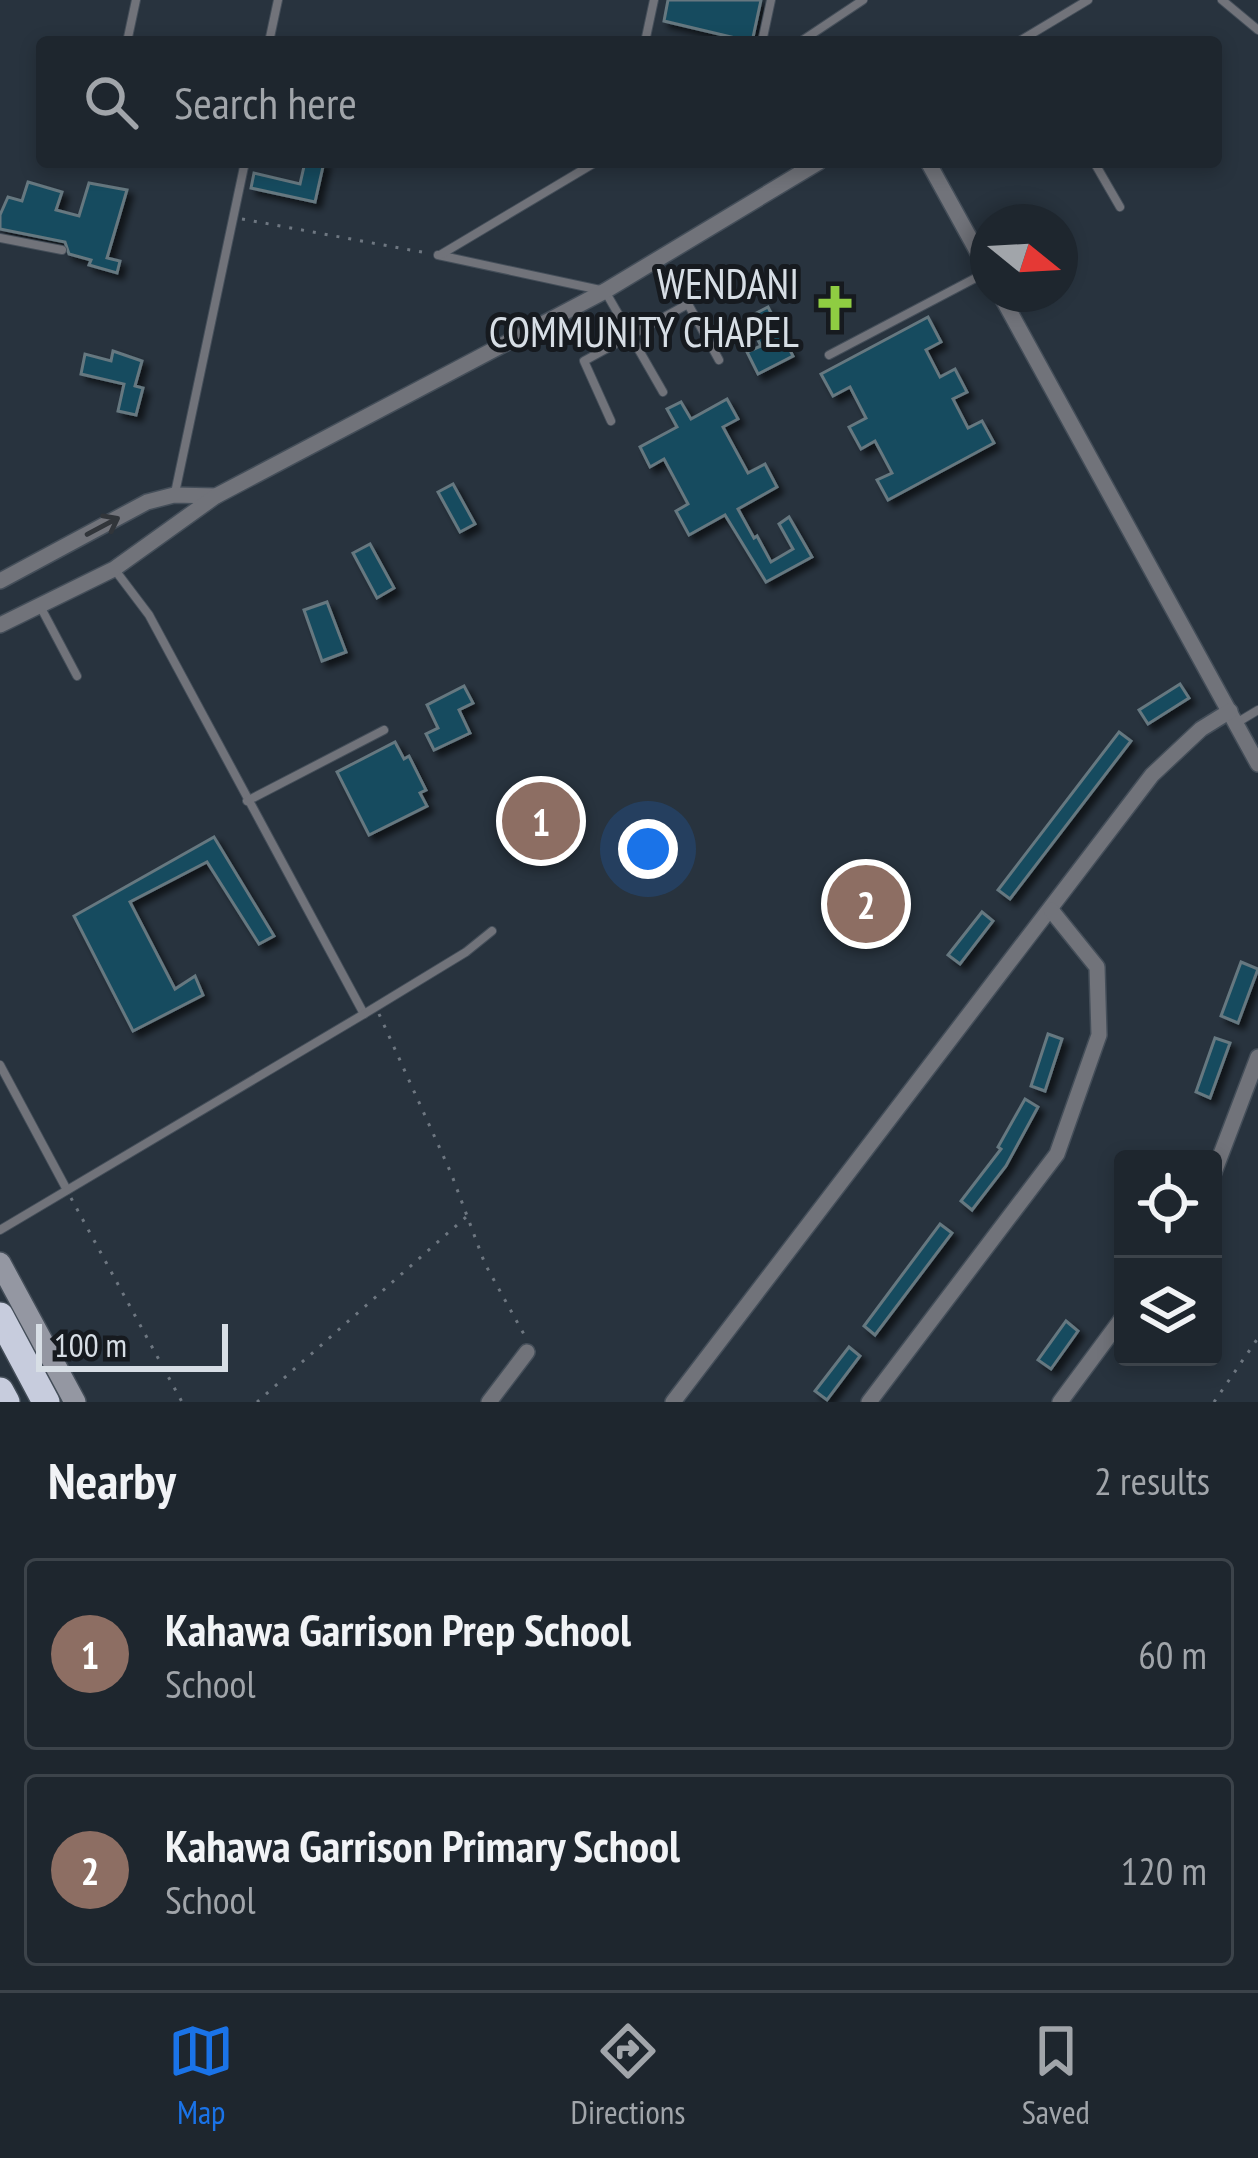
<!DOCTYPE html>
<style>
body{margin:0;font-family:"PT Sans Narrow",sans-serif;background:#2b323a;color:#f1f3f6}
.controls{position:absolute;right:36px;bottom:36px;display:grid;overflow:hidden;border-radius:12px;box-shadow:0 6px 18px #0003}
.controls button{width:108px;height:108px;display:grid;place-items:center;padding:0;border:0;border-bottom:3px solid #3c434a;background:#1e262e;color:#f1f3f6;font:60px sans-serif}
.compass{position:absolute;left:970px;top:204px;width:108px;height:108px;border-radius:50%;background:#1e262e;box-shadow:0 6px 18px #0003;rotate:108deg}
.scale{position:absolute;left:36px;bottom:30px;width:192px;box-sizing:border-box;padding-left:12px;border:6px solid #d7dee5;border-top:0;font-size:33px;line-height:42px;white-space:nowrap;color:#d7dee5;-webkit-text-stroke:9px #161a1f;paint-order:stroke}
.you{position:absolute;left:648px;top:849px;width:42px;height:42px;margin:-30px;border:9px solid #fff;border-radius:50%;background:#1a73e8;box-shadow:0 0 0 18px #1a73e833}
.badge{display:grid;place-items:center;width:78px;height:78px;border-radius:50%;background:#1a73e8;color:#fff;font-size:39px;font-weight:700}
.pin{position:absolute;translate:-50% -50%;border:6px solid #fff;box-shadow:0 3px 12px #0006}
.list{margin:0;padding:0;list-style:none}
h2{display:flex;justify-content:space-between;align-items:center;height:156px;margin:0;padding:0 48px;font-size:51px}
h2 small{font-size:39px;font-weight:400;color:#a1a5aa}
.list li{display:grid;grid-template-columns:78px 1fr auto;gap:36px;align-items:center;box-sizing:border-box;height:192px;margin:0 24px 24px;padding:0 24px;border:3px solid #3c434a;border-radius:12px}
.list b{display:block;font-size:45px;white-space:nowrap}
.list p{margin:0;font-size:39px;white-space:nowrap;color:#a1a5aa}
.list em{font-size:39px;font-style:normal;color:#a1a5aa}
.icon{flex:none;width:66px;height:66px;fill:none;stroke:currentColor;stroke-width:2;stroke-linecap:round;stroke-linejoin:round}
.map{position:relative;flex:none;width:1258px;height:1402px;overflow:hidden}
.search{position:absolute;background:#1e262e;box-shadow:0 6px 18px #0003;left:36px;right:36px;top:36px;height:132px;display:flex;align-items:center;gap:30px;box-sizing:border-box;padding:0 42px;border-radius:12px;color:#a1a5aa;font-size:45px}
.sheet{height:588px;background:#1e262e}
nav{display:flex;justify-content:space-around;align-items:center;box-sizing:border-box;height:168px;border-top:3px solid #3c434a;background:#1e262e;font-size:33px;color:#a1a5aa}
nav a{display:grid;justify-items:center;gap:6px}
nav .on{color:#1a73e8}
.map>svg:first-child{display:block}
.building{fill:#184b5e;stroke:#667880;stroke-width:3;filter:url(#shadow)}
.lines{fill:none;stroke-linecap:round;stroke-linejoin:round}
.lane-casing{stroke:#444e59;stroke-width:10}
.street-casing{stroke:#444e59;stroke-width:18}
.secondary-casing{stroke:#444e59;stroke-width:24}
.highway-casing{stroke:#444e59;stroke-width:30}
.path{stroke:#6e7781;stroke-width:3;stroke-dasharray:3 9;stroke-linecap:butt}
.lane{stroke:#71737a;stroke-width:8}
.street{stroke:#71737a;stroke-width:15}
.secondary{stroke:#9497a2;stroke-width:21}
.highway{stroke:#c7ccdd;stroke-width:27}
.oneway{stroke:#31353a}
.labels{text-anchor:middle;stroke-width:10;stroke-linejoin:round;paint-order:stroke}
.poi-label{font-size:42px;fill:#d7dee5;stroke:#161a1f;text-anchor:end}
</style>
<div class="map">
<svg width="1258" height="1402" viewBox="0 0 1258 1402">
<defs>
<filter id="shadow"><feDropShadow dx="5.5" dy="5.5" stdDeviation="3" flood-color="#0009"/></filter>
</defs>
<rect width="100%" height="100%" fill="#28333e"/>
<g class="building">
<polygon points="668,0 761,0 752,42 664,21"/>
<polygon points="305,162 324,162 315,202 251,188 254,173 300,184"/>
<polygon points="28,182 62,192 56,210 79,216 89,183 127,190 107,258 120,261 117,273 89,265 91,260 69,254 65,242 0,229 0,215 8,197 22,201"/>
<polygon points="768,307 793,356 758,374 747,352 761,346 747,318"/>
<polygon points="928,317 941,342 926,350 940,377 955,369 967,392 953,399 968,428 982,421 994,443 888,500 877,480 892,473 875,441 861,449 849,427 866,418 850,387 833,396 821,374"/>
<polygon points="113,351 142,361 135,386 143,388 136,415 118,411 124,384 81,374 85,354 111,361"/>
<polygon points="727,399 738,419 723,427 748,473 765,464 777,487 738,509 754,538 757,536 771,562 793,549 779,524 789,517 812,557 766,582 725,515 689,535 676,511 688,504 664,459 650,467 640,447 677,427 667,409 681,402 691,419"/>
<polygon points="453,484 475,524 460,532 438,492"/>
<polygon points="370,544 394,588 377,598 353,553"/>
<polygon points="327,602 346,652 322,661 304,610"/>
<polygon points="1180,684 1189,698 1148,724 1139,710"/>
<polygon points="464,686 473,703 459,710 470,733 434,750 426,734 438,728 427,705"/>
<polygon points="1119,732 1131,741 1010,899 998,890"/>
<polygon points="395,742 404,759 409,756 426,790 420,793 427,806 369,835 337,772"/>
<polygon points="214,837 274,936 259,944 207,862 130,902 175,989 195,976 203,995 133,1031 74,916"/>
<polygon points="982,912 993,921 960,964 948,955"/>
<polygon points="1241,962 1258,969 1238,1023 1221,1016"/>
<polygon points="1048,1034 1062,1039 1045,1091 1031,1086"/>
<polygon points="1215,1038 1230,1043 1210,1098 1196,1092"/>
<polygon points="1025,1099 1038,1107 1006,1166 972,1210 961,1201 1001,1149 998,1147"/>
<polygon points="940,1224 952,1233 875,1335 864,1326"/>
<polygon points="1066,1321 1078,1331 1051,1369 1038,1360"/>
<polygon points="849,1347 860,1356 827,1400 815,1391"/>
</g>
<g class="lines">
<defs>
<g id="lane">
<polyline points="1222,0 1258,30"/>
<polyline points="127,42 136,0"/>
<polyline points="269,42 278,0"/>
<polyline points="645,42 654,0"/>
<polyline points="762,42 771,0"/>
<polyline points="800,42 863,0"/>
<polyline points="1018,42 1088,0"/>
<polyline points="1094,162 1120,207"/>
<polyline points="0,238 62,250"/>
<polyline points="438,255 605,291 663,392"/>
<polyline points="440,255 596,162"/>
<polyline points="829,355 987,272"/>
<polyline points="611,421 584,361 688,304 719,360"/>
<polyline points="175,493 245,162"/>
<polyline points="115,570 149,615 364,1014"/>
<polyline points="40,606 77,676"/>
<polyline points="1238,722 1258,710"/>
<polyline points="247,801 384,730"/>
<polyline points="0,1065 67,1190"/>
<polyline points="0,1230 364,1014 466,952 492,931"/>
</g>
<g id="street">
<polyline points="928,162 988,271"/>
<polyline points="1000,294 1258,764"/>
<polyline points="0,581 147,502 174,495 216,496"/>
<polyline points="0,625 114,569 216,496 605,291 819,162"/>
<polyline points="1213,1175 1258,1057"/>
<polyline points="489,1402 527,1352"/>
<polyline points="673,1402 1152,775 1201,729 1230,711"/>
<polyline points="869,1402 1057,1154 1099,1035 1097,967 1051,910"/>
<polyline points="1060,1402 1123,1317"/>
</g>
<polyline id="secondary" points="0,1263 75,1402"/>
<g id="highway">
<polyline points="0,1316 46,1402"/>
<polyline points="0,1391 6,1402"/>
</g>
</defs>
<use href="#lane" class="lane-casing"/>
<use href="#street" class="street-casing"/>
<use href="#secondary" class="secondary-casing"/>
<use href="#highway" class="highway-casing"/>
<g class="path">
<polyline points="242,219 427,253"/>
<polyline points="379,1014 451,1173 485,1264 526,1338"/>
<polyline points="71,1198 182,1402"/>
<polyline points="257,1402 466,1217"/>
<polyline points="1214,1402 1258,1338"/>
</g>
<use href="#lane" class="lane"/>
<use href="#street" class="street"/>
<use href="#secondary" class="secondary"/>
<use href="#highway" class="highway"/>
</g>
<defs><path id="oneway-shaft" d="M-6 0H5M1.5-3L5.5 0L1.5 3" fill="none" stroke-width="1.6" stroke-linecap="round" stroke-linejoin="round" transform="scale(3)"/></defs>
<use class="oneway" href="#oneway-shaft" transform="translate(103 526) rotate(-28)"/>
<defs>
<symbol id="church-bare" viewBox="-9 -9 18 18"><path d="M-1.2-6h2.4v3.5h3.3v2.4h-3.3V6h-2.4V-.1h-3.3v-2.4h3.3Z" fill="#8fcd42" stroke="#161a1f" stroke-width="2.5" paint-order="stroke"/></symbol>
</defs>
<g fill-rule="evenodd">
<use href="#church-bare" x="802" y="275" width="66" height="66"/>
</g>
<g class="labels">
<g class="poi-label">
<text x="799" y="299">WENDANI<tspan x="799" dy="48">COMMUNITY CHAPEL</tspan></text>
</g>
</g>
</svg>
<div class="controls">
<button><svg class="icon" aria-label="locate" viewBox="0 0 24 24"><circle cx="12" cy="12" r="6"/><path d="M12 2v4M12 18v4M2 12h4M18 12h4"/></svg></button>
<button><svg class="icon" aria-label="layers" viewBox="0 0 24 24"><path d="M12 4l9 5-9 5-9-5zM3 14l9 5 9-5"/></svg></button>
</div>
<svg class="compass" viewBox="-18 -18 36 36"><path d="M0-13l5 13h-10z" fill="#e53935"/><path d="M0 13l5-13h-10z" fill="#a1a5aa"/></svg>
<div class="scale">100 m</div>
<div class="you"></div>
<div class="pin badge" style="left:541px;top:821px;background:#8d6e63">1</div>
<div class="pin badge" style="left:866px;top:904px;background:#8d6e63">2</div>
<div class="search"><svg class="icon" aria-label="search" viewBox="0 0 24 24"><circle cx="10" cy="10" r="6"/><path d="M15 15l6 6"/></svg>Search here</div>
</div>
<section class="sheet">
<h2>Nearby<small>2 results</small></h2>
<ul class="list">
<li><span class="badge" style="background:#8d6e63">1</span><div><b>Kahawa Garrison Prep School</b><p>School</p></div><em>60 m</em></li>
<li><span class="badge" style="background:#8d6e63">2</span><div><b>Kahawa Garrison Primary School</b><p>School</p></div><em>120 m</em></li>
</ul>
</section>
<nav>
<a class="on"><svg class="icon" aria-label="map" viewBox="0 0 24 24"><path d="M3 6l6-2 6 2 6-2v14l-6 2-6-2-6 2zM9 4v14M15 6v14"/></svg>Map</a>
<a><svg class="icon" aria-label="directions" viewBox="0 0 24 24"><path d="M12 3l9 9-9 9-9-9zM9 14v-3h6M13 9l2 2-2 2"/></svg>Directions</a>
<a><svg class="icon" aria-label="saved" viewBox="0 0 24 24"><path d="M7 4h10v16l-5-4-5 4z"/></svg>Saved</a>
</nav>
